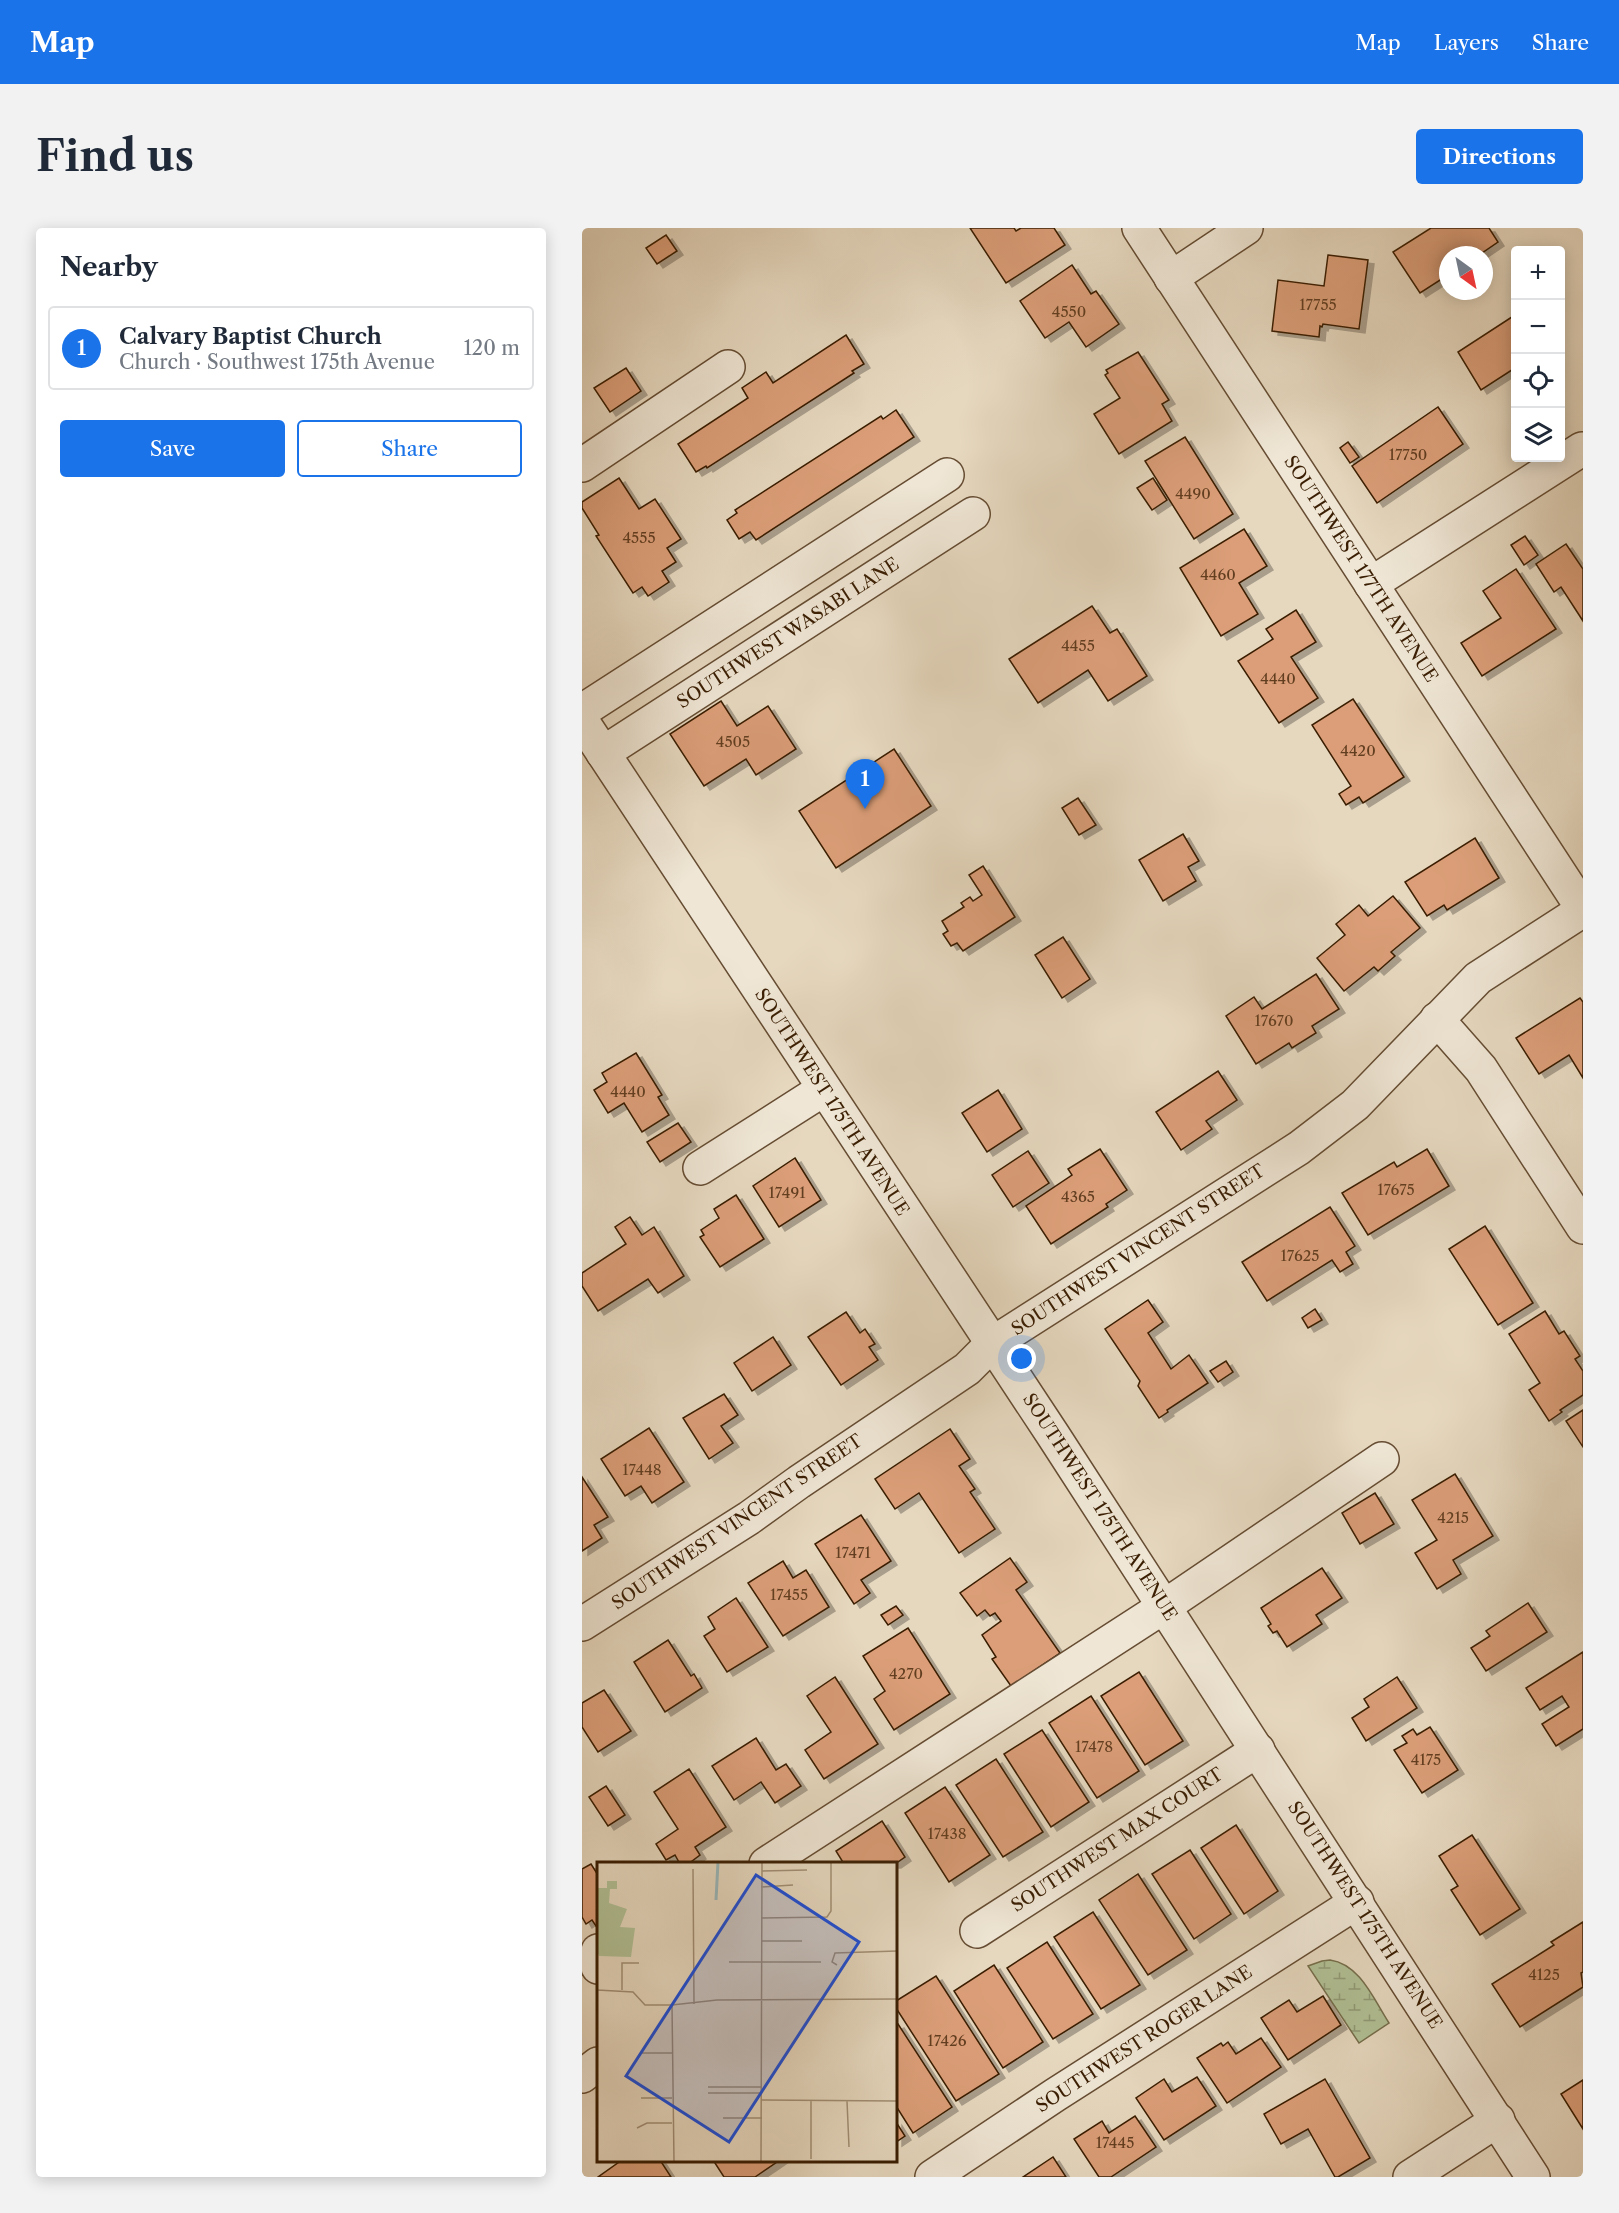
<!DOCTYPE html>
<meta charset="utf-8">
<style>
body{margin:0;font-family:"Libre Caslon Text",serif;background:#f2f2f3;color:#1f2937}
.controls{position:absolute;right:18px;top:18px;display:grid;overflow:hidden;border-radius:6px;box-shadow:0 3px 15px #0003}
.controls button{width:54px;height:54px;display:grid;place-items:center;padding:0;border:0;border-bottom:2px solid #e0e1e3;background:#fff;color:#1f2937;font:30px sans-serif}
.compass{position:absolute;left:857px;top:18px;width:54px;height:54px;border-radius:50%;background:#fff;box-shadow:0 3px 15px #0003;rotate:147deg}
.you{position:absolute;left:440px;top:1131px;width:21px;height:21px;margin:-15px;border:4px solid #fff;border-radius:50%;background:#1a73e8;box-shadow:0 0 0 9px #1a73e833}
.badge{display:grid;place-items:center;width:39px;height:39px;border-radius:50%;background:#1a73e8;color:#fff;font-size:20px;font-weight:700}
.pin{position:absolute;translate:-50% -50px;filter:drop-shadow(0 2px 3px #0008)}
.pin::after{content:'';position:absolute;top:32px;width:21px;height:18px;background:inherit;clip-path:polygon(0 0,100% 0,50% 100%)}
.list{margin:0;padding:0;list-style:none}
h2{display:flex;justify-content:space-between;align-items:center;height:78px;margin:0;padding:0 24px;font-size:26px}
h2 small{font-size:20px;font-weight:400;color:#747a83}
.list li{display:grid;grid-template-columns:39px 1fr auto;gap:18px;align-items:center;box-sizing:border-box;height:84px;margin:0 12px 12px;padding:0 12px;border:2px solid #e0e1e3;border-radius:6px}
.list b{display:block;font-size:22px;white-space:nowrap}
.list p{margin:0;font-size:20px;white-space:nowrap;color:#747a83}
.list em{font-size:20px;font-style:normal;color:#747a83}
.actions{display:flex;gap:12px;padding:18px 24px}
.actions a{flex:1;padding:14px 0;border:2px solid #1a73e8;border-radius:6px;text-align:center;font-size:21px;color:#1a73e8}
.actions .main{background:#1a73e8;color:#fff}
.icon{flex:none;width:33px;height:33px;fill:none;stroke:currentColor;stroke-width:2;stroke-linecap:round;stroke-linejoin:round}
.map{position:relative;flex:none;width:1001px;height:1949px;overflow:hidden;border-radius:6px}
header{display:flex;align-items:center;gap:36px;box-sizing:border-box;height:84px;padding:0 30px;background:#1a73e8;color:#fff}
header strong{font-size:28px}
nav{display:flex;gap:33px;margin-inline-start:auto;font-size:21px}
.intro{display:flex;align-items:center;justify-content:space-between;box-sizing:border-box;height:144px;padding:0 36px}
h1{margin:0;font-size:42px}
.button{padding:15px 27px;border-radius:6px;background:#1a73e8;color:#fff;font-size:21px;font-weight:700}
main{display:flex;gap:36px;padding:0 36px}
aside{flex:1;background:#fff;border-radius:6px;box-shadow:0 3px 15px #0003}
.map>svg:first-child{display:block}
.wetland{fill:url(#wetland-marsh);stroke:#766f4c;stroke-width:1.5}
.building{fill:#db9e78;stroke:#3a1e03;stroke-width:1.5;filter:url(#shadow)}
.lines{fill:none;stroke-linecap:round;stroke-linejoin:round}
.minor-casing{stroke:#654c32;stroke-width:36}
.minor{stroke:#efe6d5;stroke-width:33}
.labels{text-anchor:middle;stroke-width:4.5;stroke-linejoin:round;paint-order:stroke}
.number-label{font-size:15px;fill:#623e20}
.street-label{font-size:18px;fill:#3a1e03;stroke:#efe6d5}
.inset-river{fill:none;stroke:#9ab8bb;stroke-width:3}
.inset-road{fill:none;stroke:#a18e74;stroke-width:1.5}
.view{fill:#1d4ed8;fill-opacity:0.15;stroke:#1d4ed8;stroke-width:3}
.inset-edge{fill:none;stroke:#3a1e03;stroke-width:3}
</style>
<header>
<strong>Map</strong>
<nav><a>Map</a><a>Layers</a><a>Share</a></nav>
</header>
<div class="intro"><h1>Find us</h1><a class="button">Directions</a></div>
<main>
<aside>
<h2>Nearby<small></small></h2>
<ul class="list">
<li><span class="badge">1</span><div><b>Calvary Baptist Church</b><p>Church · Southwest 175th Avenue</p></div><em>120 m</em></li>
</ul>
<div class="actions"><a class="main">Save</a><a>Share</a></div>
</aside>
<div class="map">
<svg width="1001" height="1949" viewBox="0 0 1001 1949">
<defs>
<pattern id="wetland-marsh" width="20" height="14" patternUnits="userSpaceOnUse" patternTransform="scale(1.5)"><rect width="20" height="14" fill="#b1c095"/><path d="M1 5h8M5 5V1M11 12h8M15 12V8" fill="none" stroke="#919b77"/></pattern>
<filter id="shadow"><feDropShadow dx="6" dy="4" stdDeviation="0" flood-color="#0004"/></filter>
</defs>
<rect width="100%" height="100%" fill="#e6d8bf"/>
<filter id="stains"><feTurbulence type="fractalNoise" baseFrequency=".00333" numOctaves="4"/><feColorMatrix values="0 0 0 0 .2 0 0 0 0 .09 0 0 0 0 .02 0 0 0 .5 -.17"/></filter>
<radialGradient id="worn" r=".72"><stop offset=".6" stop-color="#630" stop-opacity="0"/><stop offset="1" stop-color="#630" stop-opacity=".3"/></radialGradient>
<path class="wetland" d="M748,1732C778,1736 792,1772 807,1795L777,1815L726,1738L740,1733Z"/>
<g class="building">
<polygon points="388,0 432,0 434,3 439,0 472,0 483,17 424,55"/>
<polygon points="849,0 907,0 916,14 897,27 866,27 866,47 838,65 811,24"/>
<polygon points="84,7 95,23 75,36 64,20"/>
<polygon points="746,27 786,32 777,101 741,96 740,99 738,98 737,109 690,103 696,52 742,58"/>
<polygon points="490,37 509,66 514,63 537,96 504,119 487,94 463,110 438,73"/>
<polygon points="933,87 933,140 899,162 876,124"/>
<polygon points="264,107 282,136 270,143 272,145 125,240 124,238 114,244 96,216 166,170 160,160 184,144 191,155"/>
<polygon points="556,124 587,172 580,176 590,193 537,226 512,186 538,170 523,147 526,145 524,142"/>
<polygon points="44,140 59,163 28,184 12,160"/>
<polygon points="856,179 881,216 795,275 770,238"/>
<polygon points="314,182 332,209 174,312 168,304 157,311 145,292 155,285 153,282 299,188 301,191"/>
<polygon points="603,209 651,286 612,311 563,233"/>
<polygon points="766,214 777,229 768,235 758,220"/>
<polygon points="37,250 57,281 73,271 99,311 85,320 94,334 80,343 87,354 66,368 60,359 51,365 14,308 17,307 0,280 0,274"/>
<polygon points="571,250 585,272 570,282 555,260"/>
<polygon points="662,301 685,338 657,355 676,386 639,408 598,340"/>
<polygon points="943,308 956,327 942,337 929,317"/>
<polygon points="984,316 1001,341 1001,393 979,359 972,364 954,336"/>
<polygon points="934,341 974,401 900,448 879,415 919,390 901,363"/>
<polygon points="510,378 528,405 535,401 565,448 526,473 506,442 456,475 427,431"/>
<polygon points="714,382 734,414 709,429 736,470 697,495 656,433 691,411 684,401"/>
<polygon points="771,471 822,549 781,575 777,569 764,577 757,566 769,558 730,497"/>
<polygon points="139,473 155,498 186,478 214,521 174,547 164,531 122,558 88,506"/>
<polygon points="312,521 349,578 254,640 217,583"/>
<polygon points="496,570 514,597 497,607 480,580"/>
<polygon points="601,606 617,633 606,639 614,653 581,673 557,632"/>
<polygon points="893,610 917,650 865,682 862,677 845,688 823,654"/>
<polygon points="401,638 433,689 381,723 375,715 369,718 361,706 366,703 360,693 382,679 379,675 388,669 391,673 400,667 387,647"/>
<polygon points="811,668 838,700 809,724 813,728 796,743 792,739 762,763 735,730 763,707 754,696 777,677 786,688"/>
<polygon points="481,709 508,751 480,770 453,727"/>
<polygon points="734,746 757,781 730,798 734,805 710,820 707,815 674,836 644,788 672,769 680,781"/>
<polygon points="998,770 1001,774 1001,850 987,827 957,846 934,810"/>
<polygon points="54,825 80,867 76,869 87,887 60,904 42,875 26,885 12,862 25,854 20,845"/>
<polygon points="636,843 655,872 624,893 630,901 599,922 574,884"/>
<polygon points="416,862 440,901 405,924 380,885"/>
<polygon points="96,895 109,914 78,934 65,914"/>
<polygon points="518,921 545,962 524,976 526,979 469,1016 444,978 490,947 486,941"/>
<polygon points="845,921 867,958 786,1007 760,965 812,934 815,939"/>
<polygon points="446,923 467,955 431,979 410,947"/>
<polygon points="213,930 239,972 197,999 171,958"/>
<polygon points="154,967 182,1011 138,1039 118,1009 122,1007 119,1002 137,990 132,981"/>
<polygon points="748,979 773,1018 764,1024 771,1036 758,1044 750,1032 685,1073 660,1034"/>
<polygon points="48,989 60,1007 72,999 102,1048 76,1065 66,1051 16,1083 0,1058 0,1045 44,1016 33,999"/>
<polygon points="903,998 951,1075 916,1097 867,1021"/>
<polygon points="566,1072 581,1094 566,1105 589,1141 607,1127 626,1155 585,1182 586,1184 577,1190 556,1158 558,1153 523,1101"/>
<polygon points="733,1081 740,1092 726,1100 720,1090"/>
<polygon points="963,1083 977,1106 982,1103 998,1128 993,1131 1001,1143 1001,1167 978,1182 980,1184 967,1193 947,1162 958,1155 927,1106"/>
<polygon points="264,1084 278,1105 283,1101 293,1116 287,1119 296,1132 259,1157 226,1109"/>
<polygon points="191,1109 209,1137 170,1163 152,1135"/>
<polygon points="644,1133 651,1144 636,1154 628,1143"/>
<polygon points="142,1166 156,1187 139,1198 151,1215 127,1231 101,1190"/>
<polygon points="1001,1182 1001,1219 984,1193"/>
<polygon points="67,1200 102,1254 70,1275 59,1258 43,1268 19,1231"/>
<polygon points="368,1201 388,1231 377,1238 393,1261 388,1264 413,1301 377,1325 337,1265 313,1281 293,1251"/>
<polygon points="873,1246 911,1308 871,1332 879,1346 855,1361 833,1325 855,1312 830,1272"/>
<polygon points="0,1249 26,1289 12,1297 20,1310 0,1323"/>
<polygon points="793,1265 812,1296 778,1316 760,1285"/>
<polygon points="279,1287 309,1333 279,1352 288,1365 272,1376 233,1316"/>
<polygon points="428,1330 445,1354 434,1362 478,1425 429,1458 410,1431 414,1429 400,1407 419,1393 413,1385 408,1388 403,1382 395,1388 378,1365"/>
<polygon points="201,1333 211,1350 224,1342 247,1379 201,1408 166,1355"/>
<polygon points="740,1340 760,1370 734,1387 740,1396 705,1419 695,1403 691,1405 686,1398 689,1396 679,1380"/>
<polygon points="154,1370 186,1419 145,1444 122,1408 133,1401 126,1389"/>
<polygon points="946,1375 965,1404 904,1443 889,1420 908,1408 904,1403"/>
<polygon points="314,1378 321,1387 306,1397 299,1387"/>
<polygon points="326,1400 368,1466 312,1502 292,1471 303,1463 281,1428"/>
<polygon points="86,1412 109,1448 112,1446 120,1460 83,1484 52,1434"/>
<polygon points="1001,1424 1001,1501 974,1518 960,1496 987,1479 980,1468 958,1482 944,1460"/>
<polygon points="557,1444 601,1513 563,1537 519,1468"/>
<polygon points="253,1449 296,1516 242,1551 223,1522 249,1504 225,1468"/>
<polygon points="815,1449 835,1480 784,1513 770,1490 787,1479 782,1471"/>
<polygon points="22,1462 49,1503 16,1524 0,1499 0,1475"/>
<polygon points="509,1468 557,1543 515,1570 467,1495"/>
<polygon points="848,1499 876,1542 840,1565 812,1522 825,1515 820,1508 831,1501 835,1507"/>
<polygon points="460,1502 507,1574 469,1599 422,1526"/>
<polygon points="174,1510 194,1542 204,1536 219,1558 193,1575 179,1554 152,1572 130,1538"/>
<polygon points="414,1531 461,1604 421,1629 374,1557"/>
<polygon points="107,1541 144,1599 113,1619 118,1627 106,1636 98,1636 93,1627 84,1632 74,1616 96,1601 72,1564"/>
<polygon points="24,1558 43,1587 26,1598 7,1569"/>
<polygon points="363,1559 408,1627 367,1654 323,1585"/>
<polygon points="300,1593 323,1629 313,1636 262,1636 254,1623"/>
<polygon points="654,1597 696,1663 662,1686 619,1620"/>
<polygon points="890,1607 938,1681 898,1707 869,1662 876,1658 857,1628"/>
<polygon points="608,1622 649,1686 612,1711 570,1646"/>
<polygon points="9,1636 16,1647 16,1701 10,1692 4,1696 0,1689 0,1641"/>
<polygon points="556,1646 605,1722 566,1747 517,1672"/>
<polygon points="511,1684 558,1757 519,1781 472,1709"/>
<polygon points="1001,1694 1001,1744 999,1745 1001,1759 938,1799 910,1756 972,1717 969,1714"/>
<polygon points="465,1714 511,1786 471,1811 425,1740"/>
<polygon points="412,1737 461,1814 421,1840 372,1763"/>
<polygon points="354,1748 417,1846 374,1873 314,1780 314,1773"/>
<polygon points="741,1768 759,1797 706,1832 679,1790 707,1772 715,1784"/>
<polygon points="316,1796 370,1879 331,1905 314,1878 314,1797"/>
<polygon points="679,1810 699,1839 645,1875 615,1830 639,1815 641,1818 646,1814 654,1826"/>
<polygon points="615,1849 634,1878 582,1912 554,1870 582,1851 590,1864"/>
<polygon points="743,1851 788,1930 756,1949 753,1949 726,1901 699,1916 682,1886"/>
<polygon points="1001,1852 1001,1901 979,1866"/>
<polygon points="553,1888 574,1919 529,1949 517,1949 492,1911 520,1893 527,1905"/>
<polygon points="314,1894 323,1908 314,1914"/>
<polygon points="471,1929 484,1949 441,1949"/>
<polygon points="40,1932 78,1932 89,1949 16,1949"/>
<polygon points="131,1932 198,1932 173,1949 142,1949"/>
</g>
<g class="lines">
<defs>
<g id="minor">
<polyline points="557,0 1001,681"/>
<polyline points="589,50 664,0"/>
<polyline points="0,237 146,139"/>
<polyline points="789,356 1000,221"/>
<polyline points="0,483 365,247"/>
<polyline points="0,493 471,1207 951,1949"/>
<polyline points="21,525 391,286"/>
<polyline points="855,791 899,841 1001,999"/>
<polyline points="118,940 242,861"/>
<polyline points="0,1396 167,1290 217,1254 385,1141 410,1116 717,920 773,877 896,750 1001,682"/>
<polyline points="184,1636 583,1378 800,1231"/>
<polyline points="395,1703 676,1522"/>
<polyline points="16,1723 16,1739"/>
<polyline points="0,1848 16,1836"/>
<polyline points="350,1949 473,1867 775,1674"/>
<polyline points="828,1949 916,1892"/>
</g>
</defs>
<use href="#minor" class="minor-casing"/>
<use href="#minor" class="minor"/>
</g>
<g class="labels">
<g class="number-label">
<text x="736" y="82">17755</text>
<text x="487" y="89">4550</text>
<text x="826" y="232">17750</text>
<text x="611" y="271">4490</text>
<text x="57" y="315">4555</text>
<text x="636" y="352">4460</text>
<text x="496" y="423">4455</text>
<text x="696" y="456">4440</text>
<text x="151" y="519">4505</text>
<text x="776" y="528">4420</text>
<text x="692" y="798">17670</text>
<text x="46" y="869">4440</text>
<text x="814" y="967">17675</text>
<text x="205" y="970">17491</text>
<text x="496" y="974">4365</text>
<text x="718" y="1033">17625</text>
<text x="60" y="1247">17448</text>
<text x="871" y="1295">4215</text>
<text x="271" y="1330">17471</text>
<text x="207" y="1372">17455</text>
<text x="324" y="1451">4270</text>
<text x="512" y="1524">17478</text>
<text x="844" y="1537">4175</text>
<text x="365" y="1611">17438</text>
<text x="962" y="1752">4125</text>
<text x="365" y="1818">17426</text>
<text x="533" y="1920">17445</text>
</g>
<g class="street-label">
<text transform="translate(779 341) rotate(57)" y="6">SOUTHWEST 177TH AVENUE</text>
<text transform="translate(206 405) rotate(-33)" y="6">SOUTHWEST WASABI LANE</text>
<text transform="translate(250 874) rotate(57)" y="6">SOUTHWEST 175TH AVENUE</text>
<text transform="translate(556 1022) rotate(-33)" y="6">SOUTHWEST VINCENT STREET</text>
<text transform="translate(518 1279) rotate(57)" y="6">SOUTHWEST 175TH AVENUE</text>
<text transform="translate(155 1294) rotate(-34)" y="6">SOUTHWEST VINCENT STREET</text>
<text transform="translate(535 1612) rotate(-33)" y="6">SOUTHWEST MAX COURT</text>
<text transform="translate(783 1687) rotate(57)" y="6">SOUTHWEST 175TH AVENUE</text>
<text transform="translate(562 1811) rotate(-33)" y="6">SOUTHWEST ROGER LANE</text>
</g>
</g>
<g transform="translate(15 1634)">
<rect width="300" height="300" fill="#e6d8bf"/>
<path d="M10,19H20V27H13L12,41L30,47L23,65L38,66L34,95L2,94L0,89V26H10Z" fill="#b1c095"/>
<path class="inset-river" d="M119,38L121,0"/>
<path class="inset-road" d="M96,7L97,142M165,9L210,8M164,25L196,23M164,56L230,55L234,49V0M164,79H205M132,100H224M240,103L235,100L238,91L300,89M0,128L36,130L48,143H75L120,138L300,137M25,128V101H42M75,143L77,300M44,191H75M111,225H165M111,231H165M44,236H75M165,238L300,239M214,239V297M250,239L252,285M126,256H165M40,266L50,261H75M164,300L165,0"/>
<path class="view" d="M159,13L262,80L132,280L29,214Z"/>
<rect width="300" height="300" class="inset-edge"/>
</g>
<rect width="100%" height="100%" filter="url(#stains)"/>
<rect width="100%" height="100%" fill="url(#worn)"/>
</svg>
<div class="controls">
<button>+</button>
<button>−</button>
<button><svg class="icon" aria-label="locate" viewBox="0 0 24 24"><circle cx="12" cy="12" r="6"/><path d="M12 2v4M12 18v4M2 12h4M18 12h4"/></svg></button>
<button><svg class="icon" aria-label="layers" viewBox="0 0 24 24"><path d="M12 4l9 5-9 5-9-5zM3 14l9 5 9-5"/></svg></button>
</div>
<svg class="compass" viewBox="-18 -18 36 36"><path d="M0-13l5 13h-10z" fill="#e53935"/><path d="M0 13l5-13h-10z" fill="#747a83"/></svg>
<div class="you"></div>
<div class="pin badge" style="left:283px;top:581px">1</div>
</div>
</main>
